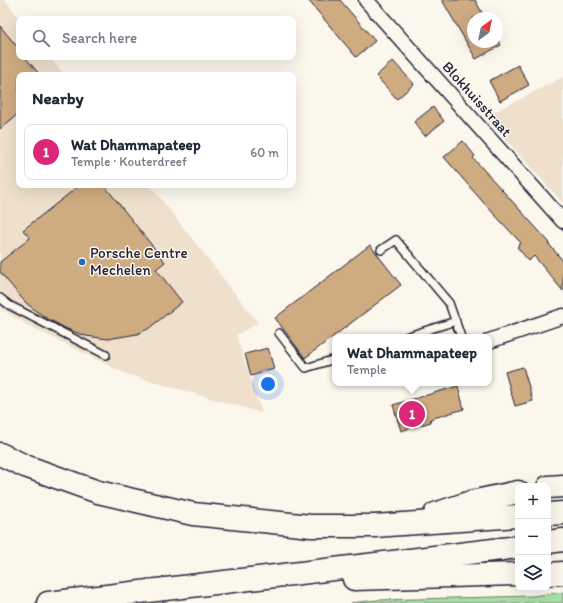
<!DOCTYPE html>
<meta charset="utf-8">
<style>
body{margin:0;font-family:Itim,sans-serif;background:#f6f6f7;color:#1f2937}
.controls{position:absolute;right:12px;bottom:12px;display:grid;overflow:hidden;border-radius:8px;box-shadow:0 4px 16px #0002}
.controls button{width:36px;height:36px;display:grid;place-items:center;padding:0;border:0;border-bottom:1px solid #e0e1e3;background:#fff;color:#1f2937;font:20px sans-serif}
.compass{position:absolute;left:467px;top:12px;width:36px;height:36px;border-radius:50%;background:#fff;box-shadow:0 4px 16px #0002;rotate:33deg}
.you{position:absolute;left:268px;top:384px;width:14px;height:14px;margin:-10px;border:3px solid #fff;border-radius:50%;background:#1a73e8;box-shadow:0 0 0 6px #1a73e833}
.badge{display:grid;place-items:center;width:26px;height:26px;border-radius:50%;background:#db2777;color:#fff;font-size:13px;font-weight:700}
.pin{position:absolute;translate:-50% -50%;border:2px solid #fff;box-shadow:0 1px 4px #0006}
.popup{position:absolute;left:332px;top:334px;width:160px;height:52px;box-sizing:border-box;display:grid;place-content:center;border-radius:8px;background:#fff;filter:drop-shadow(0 1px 3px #0005);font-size:13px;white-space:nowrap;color:#747a83}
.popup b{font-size:15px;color:#1f2937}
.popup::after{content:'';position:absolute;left:50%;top:100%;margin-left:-8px;border:8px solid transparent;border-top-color:#fff}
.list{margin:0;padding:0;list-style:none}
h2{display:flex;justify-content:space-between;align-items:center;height:52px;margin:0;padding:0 16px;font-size:17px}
h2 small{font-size:13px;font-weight:400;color:#747a83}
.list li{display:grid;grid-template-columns:26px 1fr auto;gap:12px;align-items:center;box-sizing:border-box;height:56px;margin:0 8px 8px;padding:0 8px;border:1px solid #e0e1e3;border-radius:8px}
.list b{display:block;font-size:15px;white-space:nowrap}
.list p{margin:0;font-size:13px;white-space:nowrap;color:#747a83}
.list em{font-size:13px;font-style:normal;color:#747a83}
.icon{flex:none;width:22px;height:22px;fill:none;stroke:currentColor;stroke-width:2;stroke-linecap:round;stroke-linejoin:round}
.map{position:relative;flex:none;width:563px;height:603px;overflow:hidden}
.search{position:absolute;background:#fff;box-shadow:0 4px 16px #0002;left:16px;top:16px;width:280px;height:44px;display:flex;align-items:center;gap:10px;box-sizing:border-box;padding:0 14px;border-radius:8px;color:#747a83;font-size:15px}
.panel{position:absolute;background:#fff;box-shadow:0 4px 16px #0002;left:16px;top:72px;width:280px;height:116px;border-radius:8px}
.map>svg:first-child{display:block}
.built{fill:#eee0cc}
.green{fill:#a8dfa3;stroke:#65806f}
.building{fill:#cfab81;stroke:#22223b}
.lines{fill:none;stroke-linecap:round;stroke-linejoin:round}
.lane-casing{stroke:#22223b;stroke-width:10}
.street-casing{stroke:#22223b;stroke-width:17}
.highway-casing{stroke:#22223b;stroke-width:25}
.lane{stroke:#fbf7ec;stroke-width:7}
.street{stroke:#fbf7ec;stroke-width:14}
.highway{stroke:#fbf7ec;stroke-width:22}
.poi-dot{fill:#1f6fb2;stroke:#fbf7ec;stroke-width:1.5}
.labels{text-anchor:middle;stroke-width:3;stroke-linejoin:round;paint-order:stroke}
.street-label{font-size:15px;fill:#22223b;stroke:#fbf7ec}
.poi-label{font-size:15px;fill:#22223b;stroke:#fbf7ec;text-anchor:start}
</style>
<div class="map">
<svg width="563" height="603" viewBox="0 0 563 603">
<rect width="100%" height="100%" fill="#fbf7ec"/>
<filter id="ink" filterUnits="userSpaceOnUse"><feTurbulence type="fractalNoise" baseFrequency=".025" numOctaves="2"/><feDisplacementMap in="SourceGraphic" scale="8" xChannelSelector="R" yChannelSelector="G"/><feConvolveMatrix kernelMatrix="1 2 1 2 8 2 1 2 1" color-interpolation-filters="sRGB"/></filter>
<g filter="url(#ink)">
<g class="built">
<polygon points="0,0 5,0 20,19 19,19 19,57 50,57 64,75 19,75 19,185 150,185 258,323 236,335 262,413 126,374 25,324 0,308"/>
<polygon points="563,77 563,203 485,117"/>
</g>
<polygon class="green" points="563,592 563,603 351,603 377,600 532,596"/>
<g class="building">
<polygon points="308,0 340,0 375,41 356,57"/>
<polygon points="442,0 475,0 485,18 473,18 473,42 497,42 497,38 501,45 476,59"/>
<polygon points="0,26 19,49 19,57 25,57 40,75 19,75 19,113 0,129"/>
<polygon points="393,61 414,84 397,99 376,76"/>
<polygon points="518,65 529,85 500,101 489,81"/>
<polygon points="433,107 444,121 425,136 414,122"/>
<polygon points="463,141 475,156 473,158 549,242 548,243 563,261 563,291 534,256 529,261 517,247 521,243 482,201 444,157"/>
<polygon points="80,185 104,185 165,262 156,269 182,302 148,329 137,334 108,339 86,336 67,329 48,319 36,311 25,302 0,272 0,262 30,238 23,230"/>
<polygon points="370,245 401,285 305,358 275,318"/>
<polygon points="268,348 274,369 251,376 245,354"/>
<polygon points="523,367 533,401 515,406 505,372"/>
<polygon points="458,386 464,409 430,419 431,422 401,431 393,405"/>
</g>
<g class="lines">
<defs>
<g id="lane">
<polyline points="381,250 396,240 449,303 461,337"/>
<polyline points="0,298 9,305 106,355"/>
<polyline points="279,333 306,368 335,359"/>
<polyline points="405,337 456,321"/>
</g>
<g id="street">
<polyline points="366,0 563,221"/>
<polyline points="489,341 563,316"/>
</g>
<g id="highway">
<polyline points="0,454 25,466 98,492 193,514 311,526 374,526 518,516"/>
<polyline points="548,487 563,486"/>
<polyline points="435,514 471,502 518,492"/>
<polyline points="548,514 563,513"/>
<polyline points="548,542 563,540"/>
<polyline points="548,574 563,573"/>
<polyline points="354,579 518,574"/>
<polyline points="48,603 518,547"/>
</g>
</defs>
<use href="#lane" class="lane-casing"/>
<use href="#street" class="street-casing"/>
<use href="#highway" class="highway-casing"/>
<use href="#lane" class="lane"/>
<use href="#street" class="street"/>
<use href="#highway" class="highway"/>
</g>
</g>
<circle class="poi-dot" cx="82" cy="262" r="4"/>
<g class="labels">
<g class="street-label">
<text transform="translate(477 99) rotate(48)" y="5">Blokhuisstraat</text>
</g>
<g class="poi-label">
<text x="90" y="258">Porsche Centre<tspan x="90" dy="17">Mechelen</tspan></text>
</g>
</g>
</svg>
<div class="controls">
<button>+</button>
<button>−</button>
<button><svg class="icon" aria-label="layers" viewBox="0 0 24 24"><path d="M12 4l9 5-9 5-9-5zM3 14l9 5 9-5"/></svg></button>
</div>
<svg class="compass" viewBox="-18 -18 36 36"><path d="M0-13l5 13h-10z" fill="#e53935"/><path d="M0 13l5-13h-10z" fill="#747a83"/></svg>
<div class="you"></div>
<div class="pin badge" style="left:412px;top:414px">1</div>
<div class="popup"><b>Wat Dhammapateep</b>Temple</div>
<div class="search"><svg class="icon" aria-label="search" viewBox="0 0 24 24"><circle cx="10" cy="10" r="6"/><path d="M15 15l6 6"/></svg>Search here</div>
<section class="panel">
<h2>Nearby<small></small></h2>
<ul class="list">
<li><span class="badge">1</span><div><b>Wat Dhammapateep</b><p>Temple · Kouterdreef</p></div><em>60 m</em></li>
</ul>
</section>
</div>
